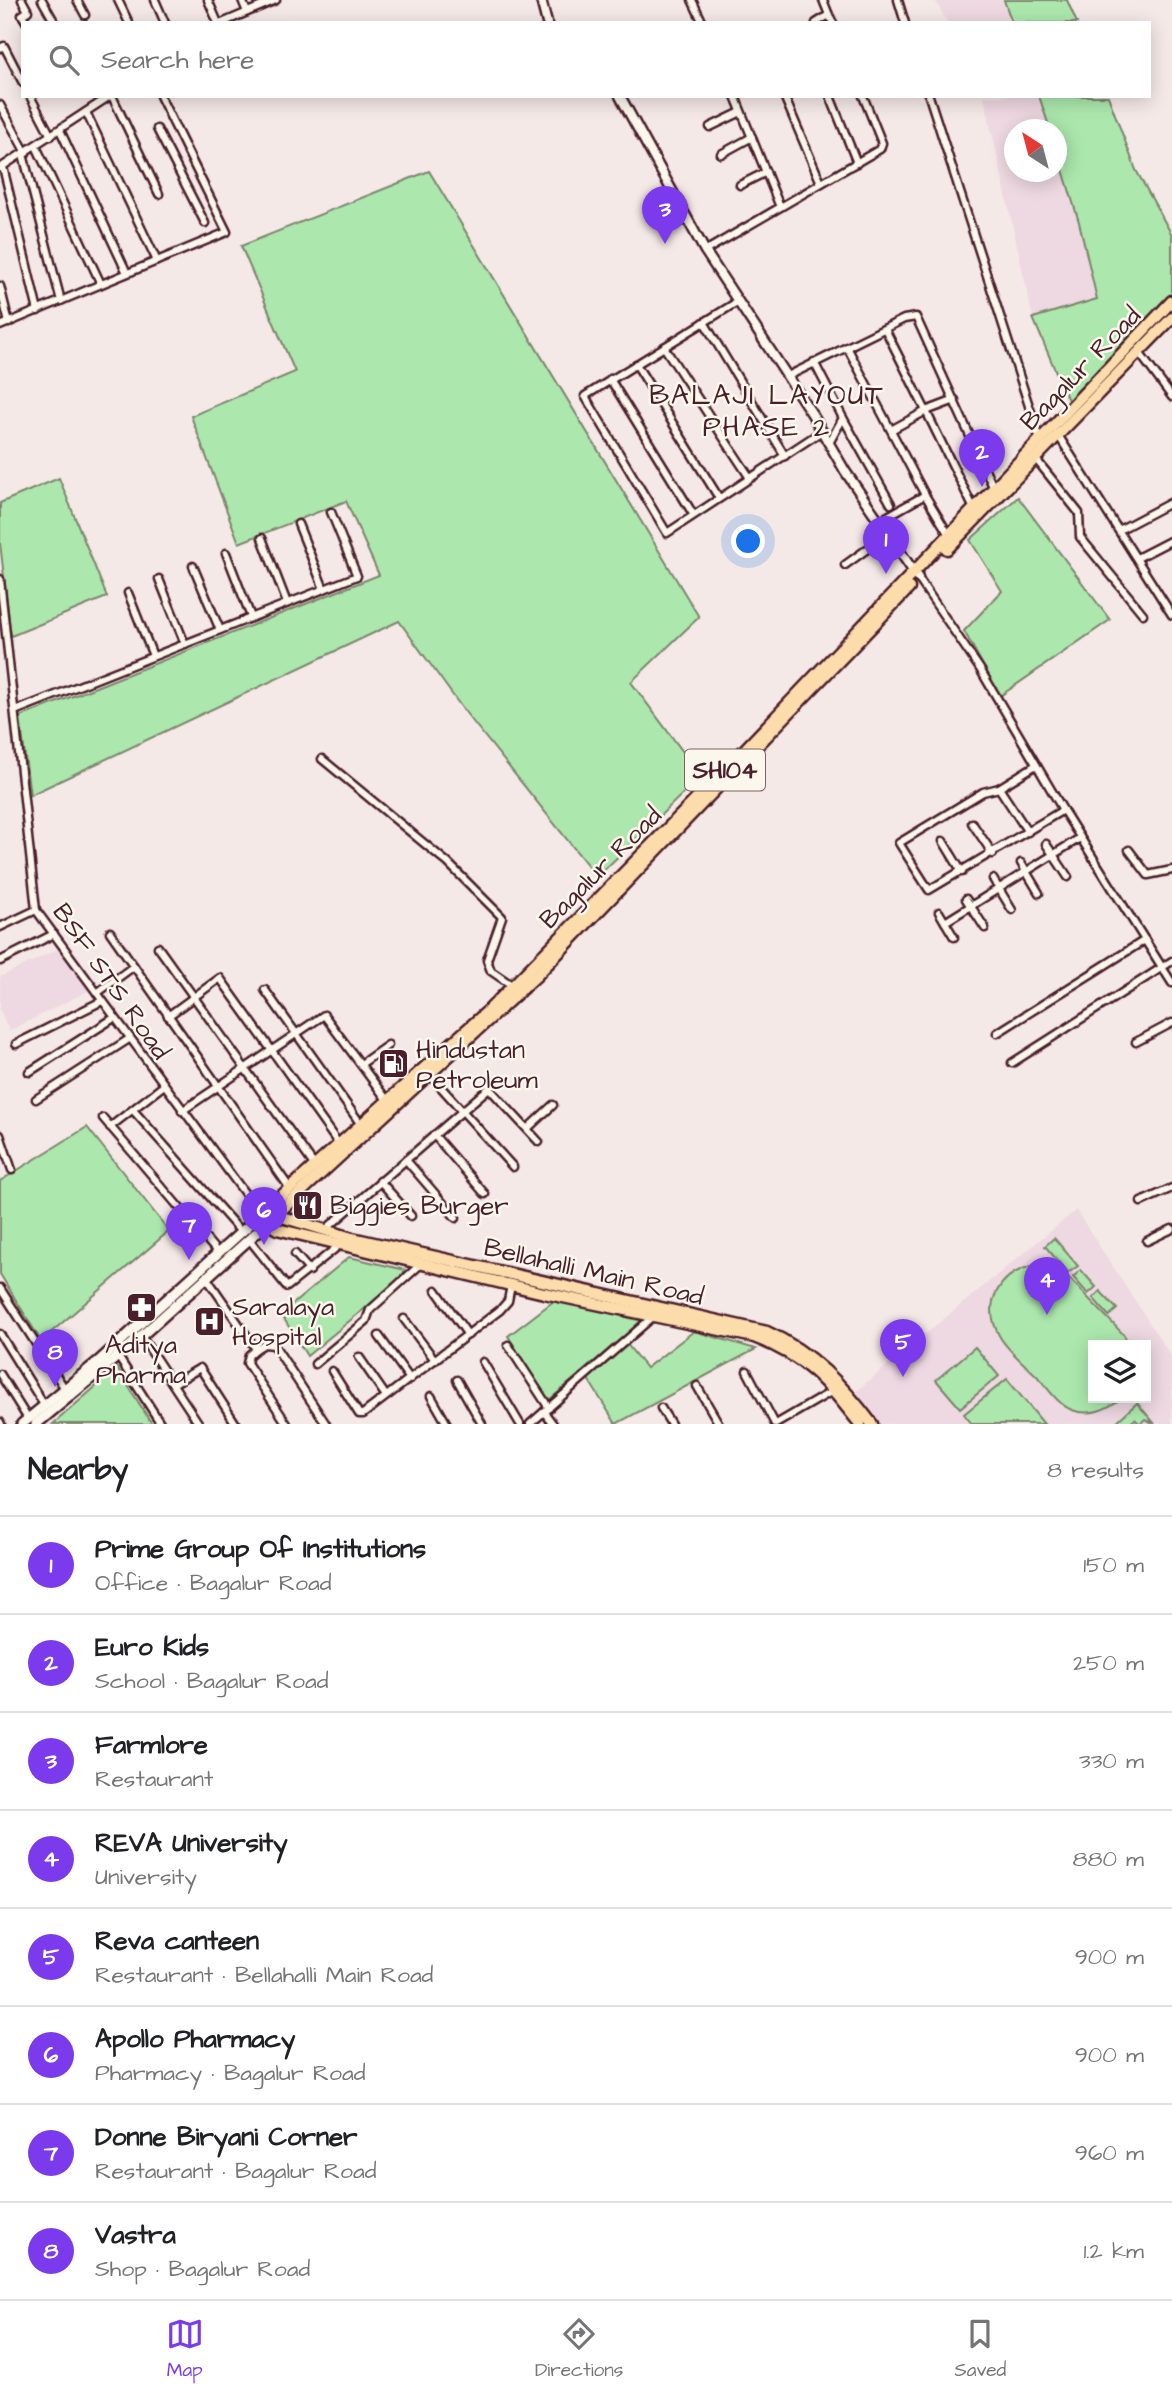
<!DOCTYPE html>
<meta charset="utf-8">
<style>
body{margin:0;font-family:"Architects Daughter",sans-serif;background:#f6f6f6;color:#202124}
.controls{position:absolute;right:21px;bottom:21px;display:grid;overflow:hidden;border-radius:0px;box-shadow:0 4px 18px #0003}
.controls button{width:63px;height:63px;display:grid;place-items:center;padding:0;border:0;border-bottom:2px solid #e0e0e0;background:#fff;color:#202124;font:35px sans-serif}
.compass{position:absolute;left:1004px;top:119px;width:63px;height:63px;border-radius:50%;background:#fff;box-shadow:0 4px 18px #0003;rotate:324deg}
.you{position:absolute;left:749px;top:542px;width:24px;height:24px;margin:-18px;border:5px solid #fff;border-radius:50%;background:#1a73e8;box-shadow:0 0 0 10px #1a73e833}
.badge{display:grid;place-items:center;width:46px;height:46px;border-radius:50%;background:#7c3aed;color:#fff;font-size:23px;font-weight:700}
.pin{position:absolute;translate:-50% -58px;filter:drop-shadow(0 2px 4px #0008)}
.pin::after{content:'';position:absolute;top:37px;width:24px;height:21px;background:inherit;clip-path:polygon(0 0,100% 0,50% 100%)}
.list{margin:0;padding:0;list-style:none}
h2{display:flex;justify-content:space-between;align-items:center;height:91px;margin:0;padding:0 28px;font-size:30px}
h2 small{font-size:23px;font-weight:400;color:#757577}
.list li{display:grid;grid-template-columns:46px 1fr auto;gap:21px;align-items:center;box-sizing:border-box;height:98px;padding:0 28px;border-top:2px solid #e0e0e0}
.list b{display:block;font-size:26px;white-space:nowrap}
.list p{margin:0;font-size:23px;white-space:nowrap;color:#757577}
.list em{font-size:23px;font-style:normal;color:#757577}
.icon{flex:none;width:38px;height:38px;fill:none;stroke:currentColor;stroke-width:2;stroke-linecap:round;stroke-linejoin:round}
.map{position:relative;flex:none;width:1172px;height:1424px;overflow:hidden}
.search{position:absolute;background:#fff;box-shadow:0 4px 18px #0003;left:21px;right:21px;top:21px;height:77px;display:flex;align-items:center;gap:18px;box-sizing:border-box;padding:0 24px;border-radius:0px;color:#757577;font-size:26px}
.sheet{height:875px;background:#fff}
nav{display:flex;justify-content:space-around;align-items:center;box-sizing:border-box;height:98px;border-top:2px solid #e0e0e0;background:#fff;font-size:19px;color:#757577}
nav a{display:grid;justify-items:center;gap:4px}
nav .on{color:#7c3aed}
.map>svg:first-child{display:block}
.built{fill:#eed8e1;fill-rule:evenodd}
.green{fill:#ace8ad;stroke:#7b846c;stroke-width:2}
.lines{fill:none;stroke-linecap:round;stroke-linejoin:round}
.minor-casing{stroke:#4a1f2b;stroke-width:11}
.tertiary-casing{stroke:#4a1f2b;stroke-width:13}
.secondary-casing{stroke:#4a1f2b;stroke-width:14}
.primary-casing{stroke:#4a1f2b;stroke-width:15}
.minor{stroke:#fbf7ec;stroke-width:6}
.tertiary{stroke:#fbf7ec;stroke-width:8}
.secondary{stroke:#fbf7ec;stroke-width:9}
.primary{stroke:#fddcac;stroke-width:10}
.labels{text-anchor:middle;stroke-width:5;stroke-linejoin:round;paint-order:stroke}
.shield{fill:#fbf7ec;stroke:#7f6065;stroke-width:2}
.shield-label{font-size:24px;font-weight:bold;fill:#4a1f2b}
.street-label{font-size:26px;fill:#4a1f2b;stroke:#fbf7ec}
.poi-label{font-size:26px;fill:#4a1f2b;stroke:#fbf7ec;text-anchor:start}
.neighbourhood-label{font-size:28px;letter-spacing:2px;fill:#4a1f2b;stroke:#fbf7ec}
</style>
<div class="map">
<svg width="1172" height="1424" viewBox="0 0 1172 1424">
<rect width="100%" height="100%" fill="#f5e9e7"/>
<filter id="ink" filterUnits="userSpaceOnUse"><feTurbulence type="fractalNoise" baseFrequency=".0143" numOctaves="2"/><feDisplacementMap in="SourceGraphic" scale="14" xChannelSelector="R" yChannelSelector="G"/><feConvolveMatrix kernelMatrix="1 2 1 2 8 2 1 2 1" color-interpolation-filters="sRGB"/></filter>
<g filter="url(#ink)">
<g class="built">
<polygon points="935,0 1004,0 1012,23 948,23"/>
<polygon points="984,96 1039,96 1050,129 1014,130 1014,172 1056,172 1057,150 1079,222 1097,299 1033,318"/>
<polygon points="58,949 90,990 9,1031 0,1010 0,977"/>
<path d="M1076,1210L1172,1358V1424H879L854,1393ZM1093,1345H1146V1398H1093Z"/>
</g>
<g class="green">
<polygon points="1004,0 1067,0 1077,23 1012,23"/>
<polygon points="1039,96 1108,96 1136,170 1172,235 1172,294 1069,403 1033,318 1097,299 1079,222 1057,150 1056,130 1050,129"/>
<polygon points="429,171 699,617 631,682 701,776 597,877 462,708 399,621 30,795 20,717 379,575 346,501 239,543 191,416 295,372 241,246"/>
<polygon points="59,478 107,597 11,636 0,543 0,503"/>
<polygon points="1018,497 1110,620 1000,696 964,631 1002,591 970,540"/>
<polygon points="87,1127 169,1231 41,1341 0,1274 0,1181"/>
<polygon points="1054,1238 1078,1266 1068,1273 1045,1246"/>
<polygon points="349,1257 410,1271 307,1356 281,1314"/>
<path d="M1036,1265L1057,1268L1066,1275L1124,1335L1130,1345H1093V1398H1122C1107,1409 1091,1417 1072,1410C1058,1405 1047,1387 1037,1376C1025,1364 1008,1351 1000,1337C980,1302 1001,1272 1036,1265Z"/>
<polygon points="1081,1270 1096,1287 1088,1294 1073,1277"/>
<polygon points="1100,1291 1117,1309 1109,1316 1093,1298"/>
<polygon points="555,1300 642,1321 548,1401 508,1336"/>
<polygon points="694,1331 756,1349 616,1424 588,1379 626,1343 646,1368"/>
<polygon points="975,1347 999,1376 960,1408 936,1380"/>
<polygon points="117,1368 152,1424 53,1424"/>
<polygon points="1007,1379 1044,1424 972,1424 964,1414"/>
<polygon points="1137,1403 1155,1424 1145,1419 1140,1424 1135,1419 1129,1424 1114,1424"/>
</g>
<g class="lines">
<defs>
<g id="minor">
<polyline points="22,0 28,11 22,15 27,23"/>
<polyline points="42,0 55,23"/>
<polyline points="77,0 85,15"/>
<polyline points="118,0 129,23"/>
<polyline points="155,0 165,23"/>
<polyline points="208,0 218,23"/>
<polyline points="242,0 247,12"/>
<polyline points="692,0 703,23"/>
<polyline points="823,0 829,15"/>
<polyline points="898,0 905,23"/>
<polyline points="222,23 276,0"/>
<polyline points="816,23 829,15 833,23"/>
<polyline points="0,48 4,46 23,83"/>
<polyline points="30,96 51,136"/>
<polyline points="112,96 159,194"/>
<polyline points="735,96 780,207"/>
<polyline points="784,96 821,183"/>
<polyline points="830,96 857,163"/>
<polyline points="929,96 1040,440"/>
<polyline points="0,105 26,153"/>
<polyline points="86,112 157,261"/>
<polyline points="710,127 741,112"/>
<polyline points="157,129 205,223"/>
<polyline points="60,130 127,273"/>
<polyline points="36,146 101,284"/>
<polyline points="23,154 61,301"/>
<polyline points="721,154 752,137"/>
<polyline points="3,167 38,311"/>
<polyline points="0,168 110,96"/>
<polyline points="740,185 766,172"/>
<polyline points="705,251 880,149 882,143 863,96"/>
<polyline points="0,286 9,323"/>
<polyline points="737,302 585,396 667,533 822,431"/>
<polyline points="704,322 785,456"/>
<polyline points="0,326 227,232 160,96"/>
<polyline points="885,329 926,411 891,430"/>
<polyline points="664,347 750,478"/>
<polyline points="847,347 925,495 879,521"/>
<polyline points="1138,351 1172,397"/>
<polyline points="814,362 843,418 829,443"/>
<polyline points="636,364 719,498"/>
<polyline points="788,376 904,319 916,317 994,489"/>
<polyline points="610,379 693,514"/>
<polyline points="955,400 926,411 974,509"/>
<polyline points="843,418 891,504"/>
<polyline points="1058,435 1172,615"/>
<polyline points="1035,458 1079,513 1080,537 1143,614"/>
<polyline points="925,495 949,535"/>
<polyline points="298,524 324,589"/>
<polyline points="1119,530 1172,502"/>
<polyline points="262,538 287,603"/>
<polyline points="226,553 251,617"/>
<polyline points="1137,558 1172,540"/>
<polyline points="845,565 888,534"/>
<polyline points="193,566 220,630"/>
<polyline points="918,578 980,669 1063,810 1172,983"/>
<polyline points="0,579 36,910 254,1206 258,1217"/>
<polyline points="159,579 185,644"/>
<polyline points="128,593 153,656"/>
<polyline points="15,711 357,576 331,512"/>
<polyline points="322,759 448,863 502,917 487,960 491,971 513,986"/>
<polyline points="1036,765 999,788 983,792 899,843 929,890 1063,810"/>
<polyline points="999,788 1028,832"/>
<polyline points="972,823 993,854"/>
<polyline points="943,841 962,872"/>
<polyline points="1046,844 1068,877"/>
<polyline points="1129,850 1148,875 1172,870"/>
<polyline points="1021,863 1039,893"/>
<polyline points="993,879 1012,910"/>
<polyline points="966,899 985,928"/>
<polyline points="939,912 954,937"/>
<polyline points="945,922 1080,838"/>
<polyline points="0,927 36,910"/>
<polyline points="110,932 289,1187"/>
<polyline points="158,947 314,1165"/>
<polyline points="0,961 54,934"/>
<polyline points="265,990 360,1123"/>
<polyline points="97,993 134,966"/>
<polyline points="168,1016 220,978 338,1143"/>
<polyline points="997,1033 1145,940"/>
<polyline points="1136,1042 1172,1023"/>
<polyline points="16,1044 102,1001"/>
<polyline points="1012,1063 1172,961"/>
<polyline points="361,1064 388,1045"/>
<polyline points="29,1072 114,1018"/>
<polyline points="429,1074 513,1167"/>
<polyline points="36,1099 129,1039"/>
<polyline points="133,1110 241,1232"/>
<polyline points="182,1111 324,1015 387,1100"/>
<polyline points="103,1118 218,1253"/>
<polyline points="110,1127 163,1086"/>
<polyline points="528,1128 553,1105"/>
<polyline points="0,1135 12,1170"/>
<polyline points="434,1135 485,1194"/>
<polyline points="406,1160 456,1218"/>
<polyline points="380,1181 411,1216"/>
<polyline points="1141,1202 1172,1188"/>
<polyline points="325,1230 489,1088 539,1142"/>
<polyline points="249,1239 287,1287 341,1244"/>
<polyline points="1147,1241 1172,1229"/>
<polyline points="295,1254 310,1271"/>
<polyline points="206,1277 256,1349 249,1355 247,1363 287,1424"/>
<polyline points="0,1288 65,1389"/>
<polyline points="436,1290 468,1335"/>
<polyline points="404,1319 435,1360"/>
<polyline points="0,1334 44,1405"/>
<polyline points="141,1336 199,1424"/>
<polyline points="379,1336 410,1379"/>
<polyline points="508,1345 549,1408"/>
<polyline points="256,1349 264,1344 274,1345 326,1424"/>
<polyline points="117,1355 161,1424"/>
<polyline points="359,1357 386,1396"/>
<polyline points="483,1362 520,1424"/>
<polyline points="315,1364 366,1321 370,1310 421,1264"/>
<polyline points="332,1371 359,1414 363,1414 500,1310 508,1301 511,1285"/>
<polyline points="747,1371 775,1424"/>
<polyline points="0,1374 28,1419"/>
<polyline points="457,1380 482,1424"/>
<polyline points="173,1384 200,1368 236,1424"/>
<polyline points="697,1386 719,1424"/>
<polyline points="431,1396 447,1424"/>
<polyline points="661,1408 671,1424"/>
<polyline points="544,1412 553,1424"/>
<polyline points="0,1422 1,1424"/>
<polyline points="530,1424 655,1315"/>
<polyline points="776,1424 836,1389"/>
</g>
<g id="tertiary">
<polyline points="541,0 547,23"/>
<polyline points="620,96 705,251 812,414 845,471 918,578"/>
</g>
<g id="secondary">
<polyline points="22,1424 99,1361 258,1217"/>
<polyline points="36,1424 130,1346 266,1224"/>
</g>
<g id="primary">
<polyline points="947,549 1172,318"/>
<path d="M272,1214L352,1238L767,1332C812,1352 843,1386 872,1424"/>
<polyline points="266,1224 536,976 909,588"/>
<path d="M860,1424C826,1381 807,1357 754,1337L544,1293L277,1229L258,1217L490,1009L730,765L1172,301"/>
</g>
</defs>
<use href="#minor" class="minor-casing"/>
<use href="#tertiary" class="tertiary-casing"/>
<use href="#secondary" class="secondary-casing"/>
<use href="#primary" class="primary-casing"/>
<use href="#minor" class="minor"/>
<use href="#tertiary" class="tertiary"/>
<use href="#secondary" class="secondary"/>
<use href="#primary" class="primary"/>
</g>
</g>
<defs>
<symbol id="fuel-square" viewBox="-11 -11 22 22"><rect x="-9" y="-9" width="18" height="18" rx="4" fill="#4a1f2b" stroke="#fbf7ec"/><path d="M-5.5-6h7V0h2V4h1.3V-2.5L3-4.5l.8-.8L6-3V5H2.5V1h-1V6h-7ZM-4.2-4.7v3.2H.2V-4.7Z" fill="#fff"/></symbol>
<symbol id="restaurant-square" viewBox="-11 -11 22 22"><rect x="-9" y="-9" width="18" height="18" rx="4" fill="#4a1f2b" stroke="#fbf7ec"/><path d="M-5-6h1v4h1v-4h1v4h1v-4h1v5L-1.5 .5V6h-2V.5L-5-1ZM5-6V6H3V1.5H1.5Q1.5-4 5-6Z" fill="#fff"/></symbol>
<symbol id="pharmacy-square" viewBox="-11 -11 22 22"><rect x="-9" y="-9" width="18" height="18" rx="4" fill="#4a1f2b" stroke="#fbf7ec"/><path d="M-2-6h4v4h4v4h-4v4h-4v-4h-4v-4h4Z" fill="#fff"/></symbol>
<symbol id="hospital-square" viewBox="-11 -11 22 22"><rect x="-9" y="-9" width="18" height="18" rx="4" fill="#4a1f2b" stroke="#fbf7ec"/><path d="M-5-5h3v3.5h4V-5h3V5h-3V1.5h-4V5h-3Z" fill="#fff"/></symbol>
</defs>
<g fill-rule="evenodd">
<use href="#fuel-square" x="376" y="1046" width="35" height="35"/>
<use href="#restaurant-square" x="290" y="1188" width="35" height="35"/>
<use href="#pharmacy-square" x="124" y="1290" width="35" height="35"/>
<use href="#hospital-square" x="192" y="1304" width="35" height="35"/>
</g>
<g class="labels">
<rect class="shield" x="685" y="749.5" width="80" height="41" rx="5"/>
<g class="shield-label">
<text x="725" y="778">SH104</text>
</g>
<g class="street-label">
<text transform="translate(1080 368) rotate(-46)" y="9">Bagalur Road</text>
<text transform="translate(600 867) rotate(-45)" y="9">Bagalur Road</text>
<text transform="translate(112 981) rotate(55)" y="9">BSF STS Road</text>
<text transform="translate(594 1271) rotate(13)" y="9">Bellahalli Main Road</text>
</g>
<g class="poi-label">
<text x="416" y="1058">Hindustan<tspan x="416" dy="30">Petroleum</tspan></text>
<text x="330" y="1214">Biggies Burger</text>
<text x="232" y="1315">Saralaya<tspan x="232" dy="30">Hospital</tspan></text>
<text x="141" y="1353" text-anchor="middle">Aditya<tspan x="141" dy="30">Pharma</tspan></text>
</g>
<g class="neighbourhood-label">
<text x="767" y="404">BALAJI LAYOUT<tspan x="767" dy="32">PHASE 2</tspan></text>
</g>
</g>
</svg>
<div class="controls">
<button><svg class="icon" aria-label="layers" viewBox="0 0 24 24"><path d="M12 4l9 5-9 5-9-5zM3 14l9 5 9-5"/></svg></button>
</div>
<svg class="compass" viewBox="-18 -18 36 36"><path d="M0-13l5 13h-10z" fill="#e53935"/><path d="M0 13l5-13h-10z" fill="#757577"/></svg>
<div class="you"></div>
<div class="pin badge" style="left:886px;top:574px">1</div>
<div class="pin badge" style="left:982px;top:487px">2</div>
<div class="pin badge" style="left:665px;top:244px">3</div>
<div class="pin badge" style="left:1047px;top:1315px">4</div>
<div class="pin badge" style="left:903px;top:1377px">5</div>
<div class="pin badge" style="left:264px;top:1245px">6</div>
<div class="pin badge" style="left:189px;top:1260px">7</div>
<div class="pin badge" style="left:55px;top:1387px">8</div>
<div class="search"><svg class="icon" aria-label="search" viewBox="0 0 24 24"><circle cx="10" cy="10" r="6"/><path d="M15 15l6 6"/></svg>Search here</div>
</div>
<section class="sheet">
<h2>Nearby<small>8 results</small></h2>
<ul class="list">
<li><span class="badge">1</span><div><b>Prime Group Of Institutions</b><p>Office · Bagalur Road</p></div><em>150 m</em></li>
<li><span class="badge">2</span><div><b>Euro Kids</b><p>School · Bagalur Road</p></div><em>250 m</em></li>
<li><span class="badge">3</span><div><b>Farmlore</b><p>Restaurant</p></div><em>330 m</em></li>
<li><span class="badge">4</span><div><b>REVA University</b><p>University</p></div><em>880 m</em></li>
<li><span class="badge">5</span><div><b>Reva canteen</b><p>Restaurant · Bellahalli Main Road</p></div><em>900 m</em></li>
<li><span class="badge">6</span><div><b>Apollo Pharmacy</b><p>Pharmacy · Bagalur Road</p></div><em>900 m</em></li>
<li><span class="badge">7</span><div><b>Donne Biryani Corner</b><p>Restaurant · Bagalur Road</p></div><em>960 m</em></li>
<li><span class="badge">8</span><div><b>Vastra</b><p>Shop · Bagalur Road</p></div><em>1.2 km</em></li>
</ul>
</section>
<nav>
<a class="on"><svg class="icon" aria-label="map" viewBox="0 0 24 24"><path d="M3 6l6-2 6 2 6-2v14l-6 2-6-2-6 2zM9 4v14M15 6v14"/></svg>Map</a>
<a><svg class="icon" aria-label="directions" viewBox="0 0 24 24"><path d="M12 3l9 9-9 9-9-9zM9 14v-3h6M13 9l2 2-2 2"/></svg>Directions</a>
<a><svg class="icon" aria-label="saved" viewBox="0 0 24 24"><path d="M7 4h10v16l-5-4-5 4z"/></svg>Saved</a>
</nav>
